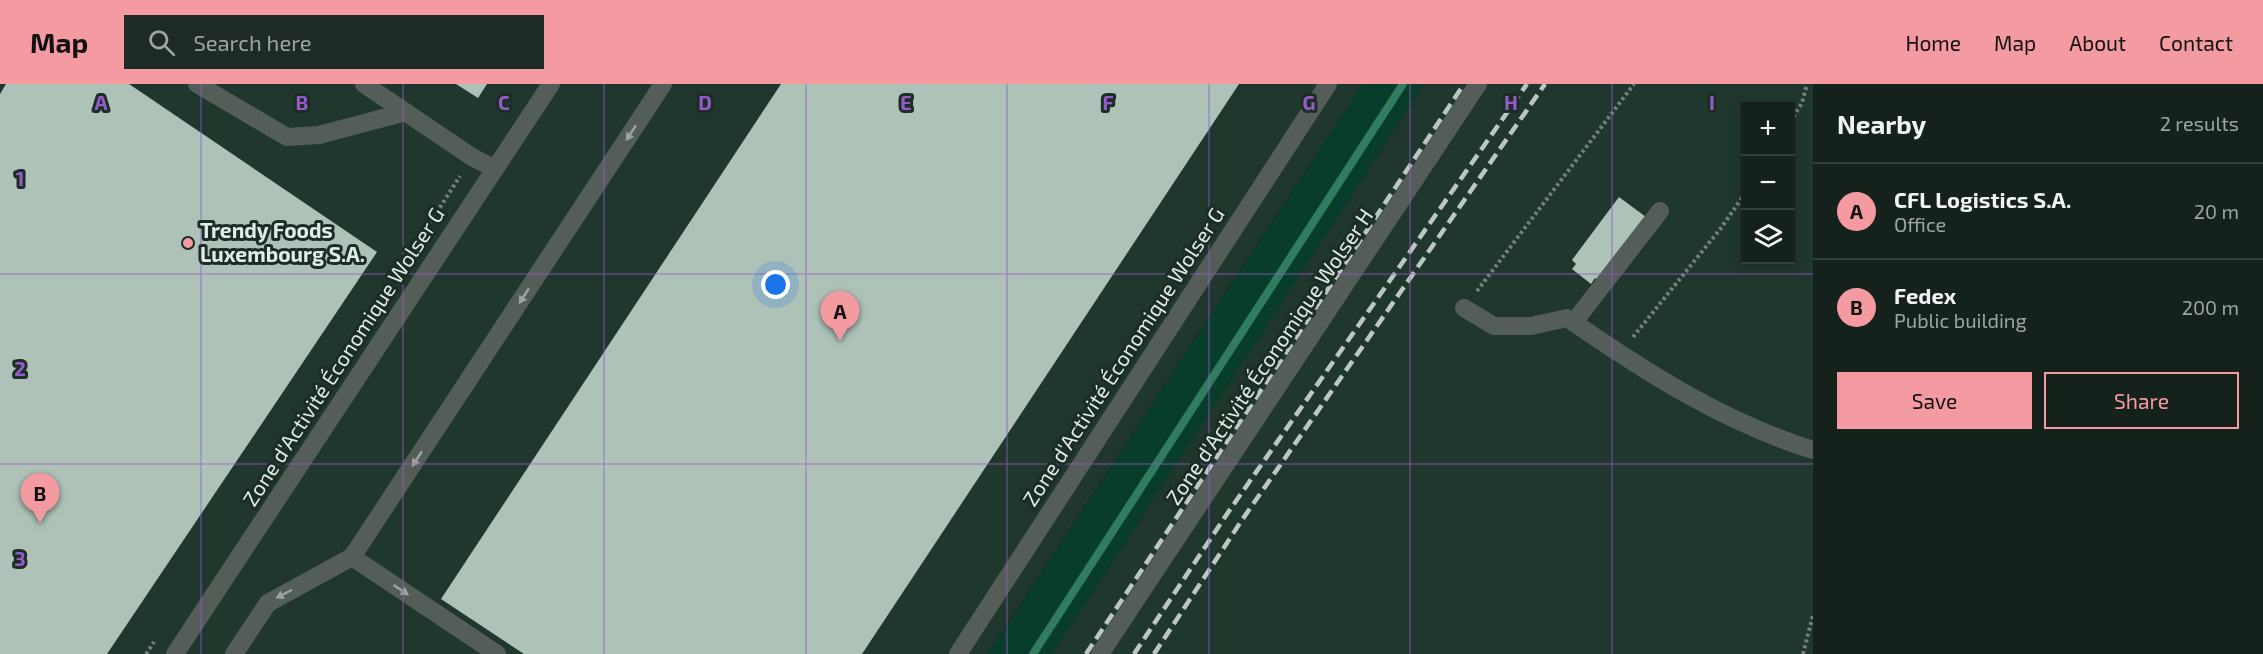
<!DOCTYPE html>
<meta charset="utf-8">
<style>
body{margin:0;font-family:"Exo 2",sans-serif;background:#1e2a25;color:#f1f3f6}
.controls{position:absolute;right:18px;top:18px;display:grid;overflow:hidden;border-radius:0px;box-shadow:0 3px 9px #0003}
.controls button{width:54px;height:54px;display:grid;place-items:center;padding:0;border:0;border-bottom:2px solid #343f3b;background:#15221c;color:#f1f3f6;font:30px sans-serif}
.you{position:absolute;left:776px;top:201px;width:21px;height:21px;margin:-15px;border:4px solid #fff;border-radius:50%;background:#1a73e8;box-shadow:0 0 0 9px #1a73e833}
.badge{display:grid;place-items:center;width:39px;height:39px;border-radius:50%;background:#f49aa1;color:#111;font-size:20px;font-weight:700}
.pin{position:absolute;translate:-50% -50px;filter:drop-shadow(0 2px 3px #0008)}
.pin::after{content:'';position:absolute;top:32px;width:21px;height:18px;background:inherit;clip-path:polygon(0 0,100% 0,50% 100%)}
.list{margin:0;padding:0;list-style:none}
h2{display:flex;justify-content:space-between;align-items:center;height:78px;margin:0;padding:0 24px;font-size:26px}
h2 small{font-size:20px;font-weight:400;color:#9da4a3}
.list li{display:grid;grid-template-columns:39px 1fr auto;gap:18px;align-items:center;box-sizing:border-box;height:96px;padding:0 24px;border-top:2px solid #343f3b}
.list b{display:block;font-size:22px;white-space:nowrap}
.list p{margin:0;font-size:20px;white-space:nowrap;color:#9da4a3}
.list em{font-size:20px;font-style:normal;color:#9da4a3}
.actions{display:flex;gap:12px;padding:18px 24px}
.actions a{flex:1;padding:14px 0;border:2px solid #f49aa1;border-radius:0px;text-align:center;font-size:21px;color:#f49aa1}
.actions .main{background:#f49aa1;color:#111}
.icon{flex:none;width:33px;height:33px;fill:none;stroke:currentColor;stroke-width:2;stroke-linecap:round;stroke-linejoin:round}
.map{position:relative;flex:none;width:1813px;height:570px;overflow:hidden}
header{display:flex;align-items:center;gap:36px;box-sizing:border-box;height:84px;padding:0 30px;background:#f49aa1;color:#111}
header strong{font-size:28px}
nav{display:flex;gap:33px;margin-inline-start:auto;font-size:21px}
.search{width:420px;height:54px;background:#1e2a25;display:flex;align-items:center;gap:15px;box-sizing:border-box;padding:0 21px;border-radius:0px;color:#9da4a3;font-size:22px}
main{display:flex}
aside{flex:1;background:#15221c}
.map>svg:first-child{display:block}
.built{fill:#1f372c;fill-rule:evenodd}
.green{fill:#083d2b}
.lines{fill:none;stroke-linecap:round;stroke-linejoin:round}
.stream{stroke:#317c5f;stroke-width:8}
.building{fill:#aec2b8}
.path{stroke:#73817b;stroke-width:4;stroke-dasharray:3 3;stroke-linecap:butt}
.minor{stroke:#555d59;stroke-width:18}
.rail{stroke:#bcc7c2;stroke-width:4.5;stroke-dasharray:12 6;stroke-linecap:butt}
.oneway{fill:#9ca4a0}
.grid{fill:none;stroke:#955cc9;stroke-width:1.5;stroke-opacity:0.55}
.poi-dot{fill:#f49aa1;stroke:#1c2d26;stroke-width:2}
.labels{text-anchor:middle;stroke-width:6;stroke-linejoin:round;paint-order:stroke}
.poi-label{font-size:21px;font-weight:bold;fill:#e2ece7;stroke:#1c2d26;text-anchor:start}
.street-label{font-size:21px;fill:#e2ece7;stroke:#1c2d26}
.grid-label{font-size:20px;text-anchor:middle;font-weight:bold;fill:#955cc9;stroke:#1c2d26;stroke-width:6;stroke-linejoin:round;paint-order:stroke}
</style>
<header>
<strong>Map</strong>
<div class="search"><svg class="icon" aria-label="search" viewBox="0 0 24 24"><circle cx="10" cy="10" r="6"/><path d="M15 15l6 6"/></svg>Search here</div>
<nav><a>Home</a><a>Map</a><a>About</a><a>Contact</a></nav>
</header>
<main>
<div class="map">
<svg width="1813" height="570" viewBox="0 0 1813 570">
<rect width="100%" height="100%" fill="#1c2d26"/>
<g class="built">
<polygon points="0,0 1363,0 987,570 0,570"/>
<path d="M1424,0H1813V570H1052ZM1746,22H1790V176H1746Z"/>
</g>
<polygon class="green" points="1363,0 1424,0 1052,570 988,570"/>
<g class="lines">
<polyline class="stream" points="1033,570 1403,0"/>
</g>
<g class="building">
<polygon points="6,0 129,0 377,168 107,570 0,570 0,10"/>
<polygon points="456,0 487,0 478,14"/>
<polygon points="781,0 1239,0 862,570 524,570 441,515"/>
<polygon points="1619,113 1646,133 1598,197 1595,194 1591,200 1572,185 1576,180 1572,176"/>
</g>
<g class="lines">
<g class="path">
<polyline points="1790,38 1802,19 1807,0"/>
<polyline points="414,164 460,92"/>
<polyline points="1477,207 1634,0"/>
<polyline points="1633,253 1721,144 1746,108"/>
<polyline points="146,570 154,558"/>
<polyline points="1803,570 1813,531"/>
</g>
<g class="minor">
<polyline points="197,0 287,53 319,51 406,28"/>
<polyline points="364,0 472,73 495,85"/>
<path d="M1464,224L1494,242H1531L1567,234C1644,287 1723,338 1813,366"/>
<polyline points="1574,238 1660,127"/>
<polyline points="352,473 497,570"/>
<polyline points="175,570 551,0"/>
<polyline points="234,570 268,519 352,473 663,0"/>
<polyline points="958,570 1328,0"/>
<polyline points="1100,570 1478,0"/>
</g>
<g class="rail">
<polyline points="1086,570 1464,0"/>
<polyline points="1134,570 1229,427 1527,0"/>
<polyline points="1154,570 1242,436 1545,0"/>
</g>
</g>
<defs><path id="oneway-solid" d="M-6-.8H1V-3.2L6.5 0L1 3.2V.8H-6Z" transform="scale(1.5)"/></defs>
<g class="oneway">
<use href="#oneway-solid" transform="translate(631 49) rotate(123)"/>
<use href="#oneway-solid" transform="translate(524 212) rotate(123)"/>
<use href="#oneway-solid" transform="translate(417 375) rotate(123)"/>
<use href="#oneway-solid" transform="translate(401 506) rotate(34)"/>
<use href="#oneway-solid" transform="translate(284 510) rotate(152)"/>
</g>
<path class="grid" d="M201,0V570M403,0V570M604,0V570M806,0V570M1007,0V570M1209,0V570M1410,0V570M1612,0V570M0,190H1813M0,380H1813"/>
<circle class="poi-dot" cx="188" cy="159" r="6"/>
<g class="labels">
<g class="poi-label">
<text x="200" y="154">Trendy Foods<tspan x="200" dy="24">Luxembourg S.A.</tspan></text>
</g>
<g class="street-label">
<text transform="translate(344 273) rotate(-57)" y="7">Zone d'Activité Économique Wolser G</text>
<text transform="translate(1124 273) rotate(-57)" y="7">Zone d'Activité Économique Wolser G</text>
<text transform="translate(1270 273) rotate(-56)" y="7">Zone d'Activité Économique Wolser H</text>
</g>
</g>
<g class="grid-label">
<text x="101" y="26">A</text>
<text x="302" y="26">B</text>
<text x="504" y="26">C</text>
<text x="705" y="26">D</text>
<text x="906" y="26">E</text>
<text x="1108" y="26">F</text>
<text x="1309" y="26">G</text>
<text x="1511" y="26">H</text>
<text x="1712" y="26">I</text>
<text x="20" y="102">1</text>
<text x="20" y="292">2</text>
<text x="20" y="482">3</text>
</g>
</svg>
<div class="controls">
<button>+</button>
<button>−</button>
<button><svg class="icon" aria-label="layers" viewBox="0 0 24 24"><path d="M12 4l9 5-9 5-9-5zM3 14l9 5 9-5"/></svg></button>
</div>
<div class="you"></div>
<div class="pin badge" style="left:840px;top:257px">A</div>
<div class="pin badge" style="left:40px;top:439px">B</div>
</div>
<aside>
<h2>Nearby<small>2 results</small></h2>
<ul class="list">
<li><span class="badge">A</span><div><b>CFL Logistics S.A.</b><p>Office</p></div><em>20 m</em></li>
<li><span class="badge">B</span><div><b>Fedex</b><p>Public building</p></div><em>200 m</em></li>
</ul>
<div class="actions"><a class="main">Save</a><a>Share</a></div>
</aside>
</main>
